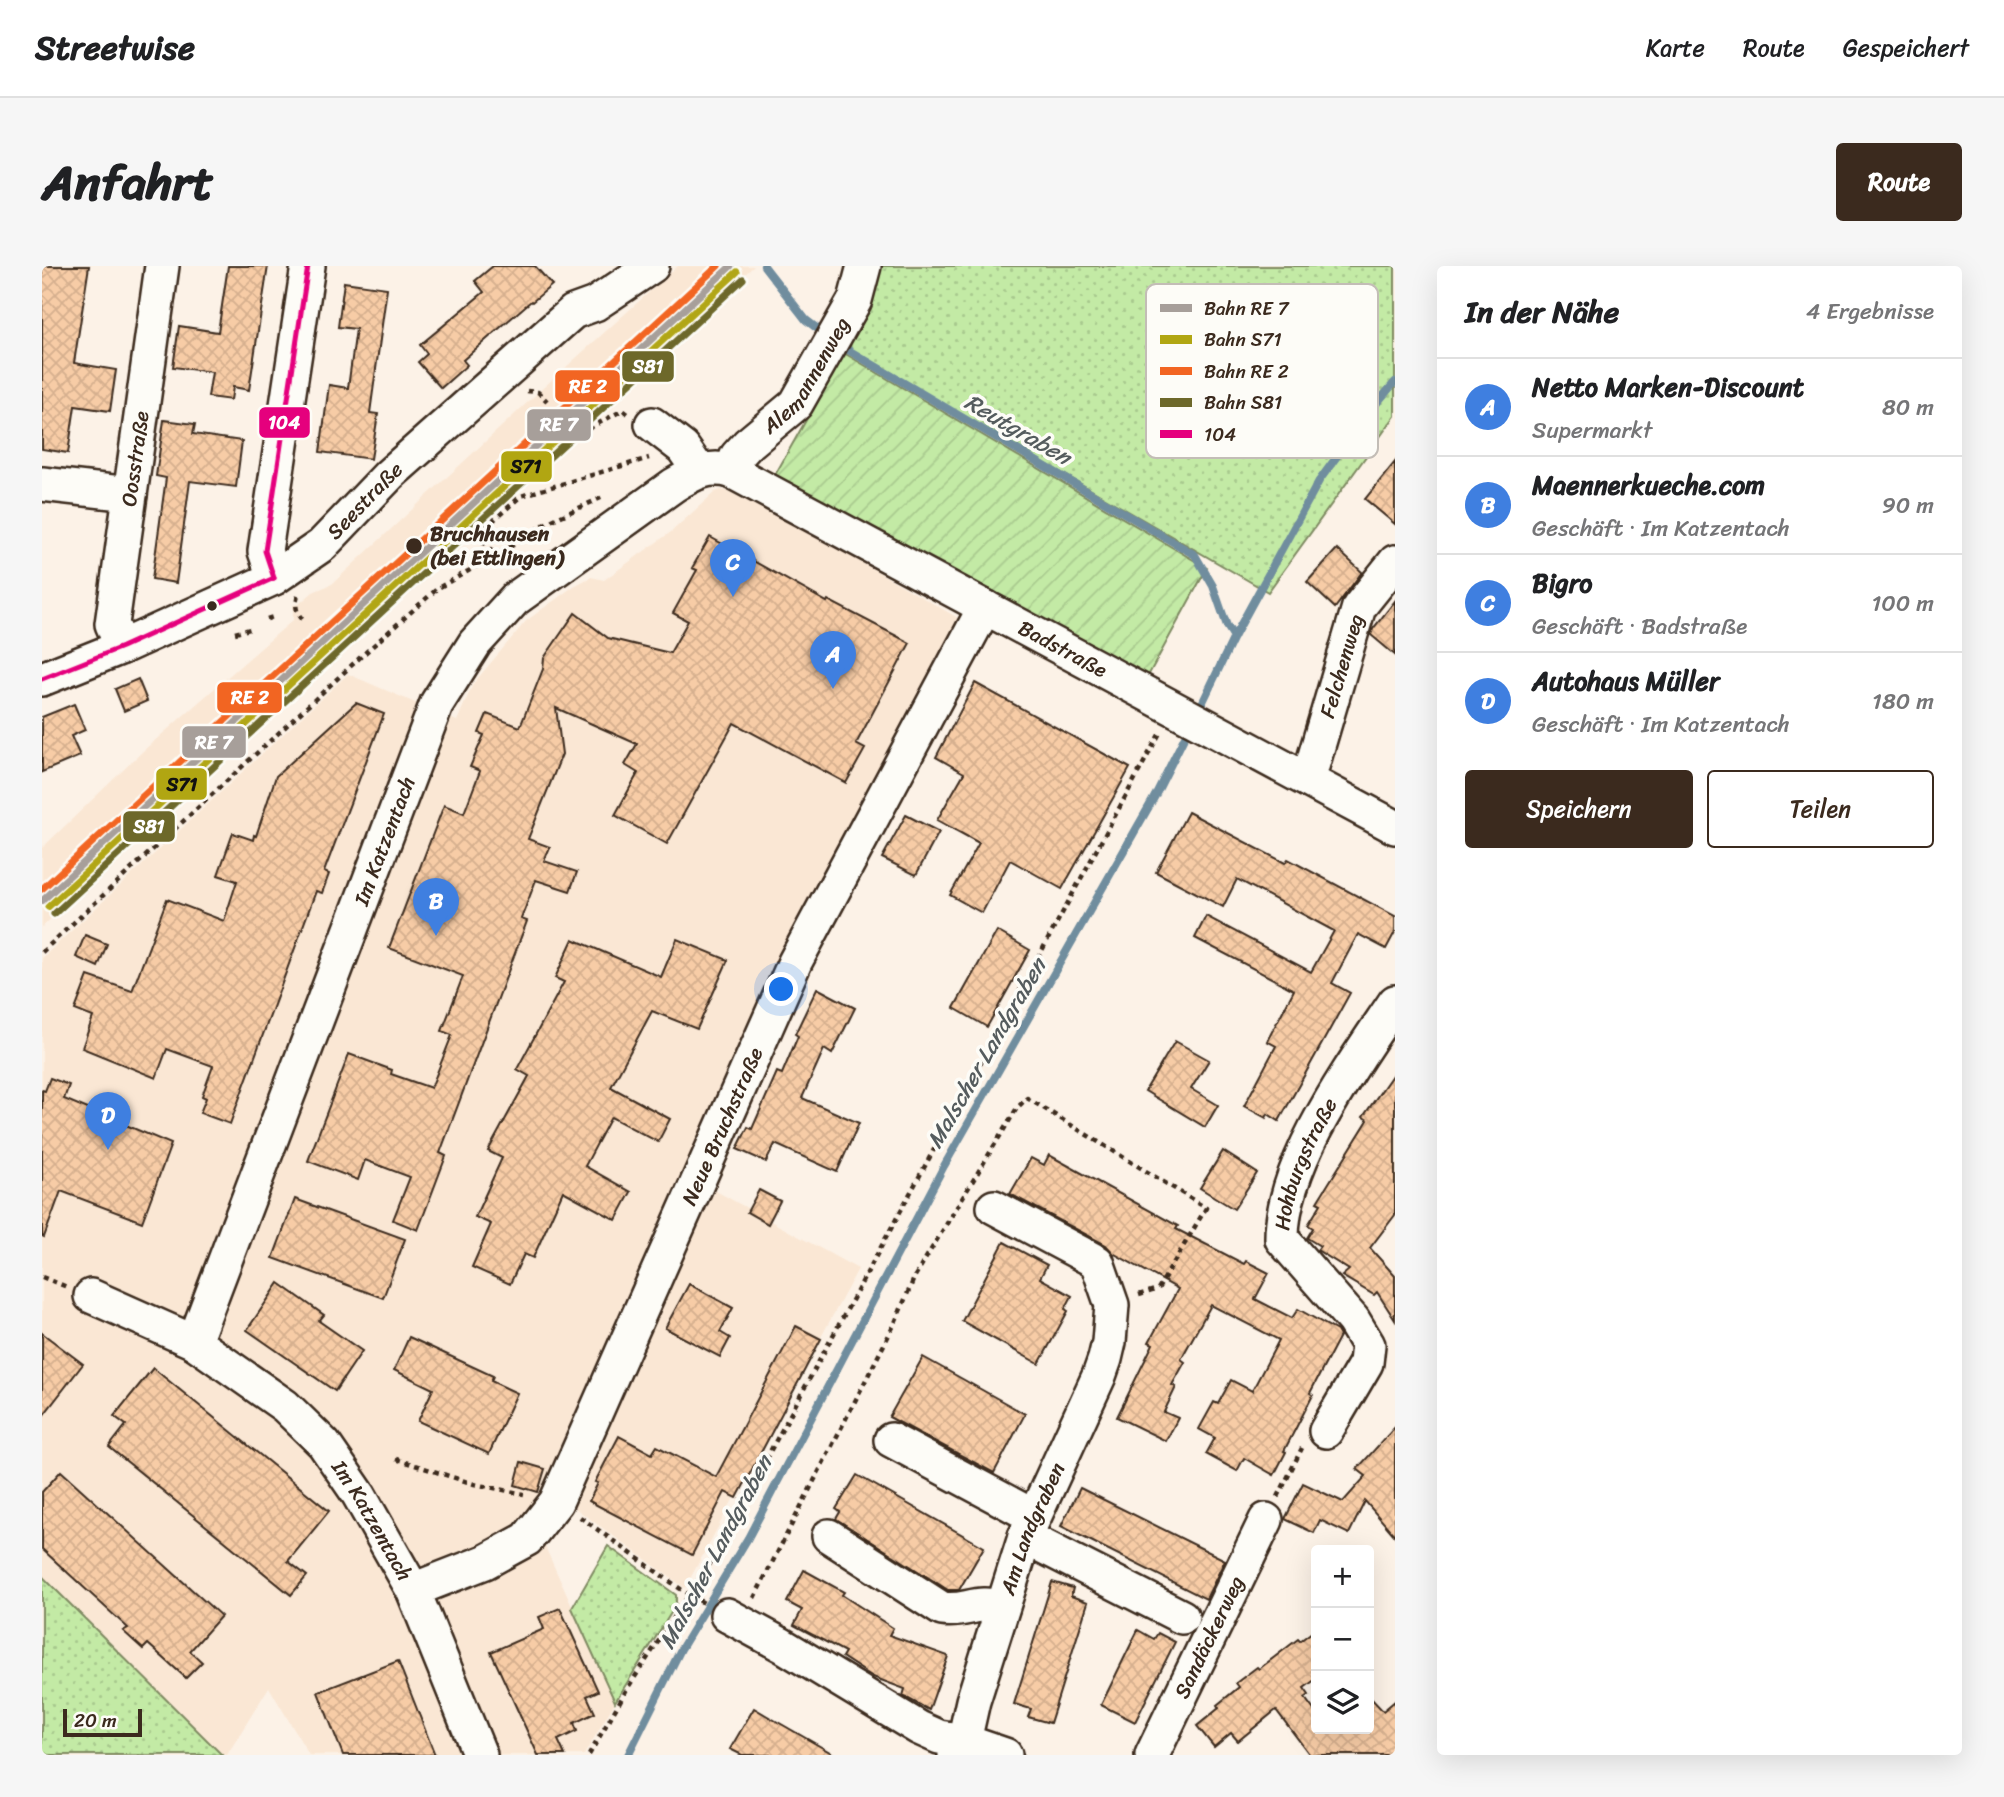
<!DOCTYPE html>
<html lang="de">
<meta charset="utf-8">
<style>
body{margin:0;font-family:Sriracha,sans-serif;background:#f6f6f6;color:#202124}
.controls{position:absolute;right:21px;bottom:21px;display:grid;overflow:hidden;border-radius:7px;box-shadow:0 7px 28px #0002}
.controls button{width:63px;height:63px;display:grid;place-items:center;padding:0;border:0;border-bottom:2px solid #e0e0e0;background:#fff;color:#202124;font:35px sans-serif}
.scale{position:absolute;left:21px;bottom:18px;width:79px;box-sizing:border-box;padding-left:7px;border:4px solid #3b2a1e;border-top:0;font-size:19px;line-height:24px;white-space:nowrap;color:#3b2a1e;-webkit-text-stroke:5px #fdfcf7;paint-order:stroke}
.you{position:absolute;left:740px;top:724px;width:24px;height:24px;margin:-18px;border:5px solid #fff;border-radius:50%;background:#1a73e8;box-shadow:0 0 0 10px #1a73e833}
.badge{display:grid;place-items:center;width:46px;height:46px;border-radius:50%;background:#3b2a1e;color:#fff;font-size:23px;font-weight:700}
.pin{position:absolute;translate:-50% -58px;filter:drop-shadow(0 2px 4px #0008)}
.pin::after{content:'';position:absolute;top:37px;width:24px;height:21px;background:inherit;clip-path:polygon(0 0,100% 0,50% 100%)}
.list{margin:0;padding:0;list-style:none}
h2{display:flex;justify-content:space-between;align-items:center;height:91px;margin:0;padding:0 28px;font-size:30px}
h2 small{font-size:23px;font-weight:400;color:#757577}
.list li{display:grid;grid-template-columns:46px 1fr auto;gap:21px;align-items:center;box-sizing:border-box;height:98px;padding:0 28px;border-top:2px solid #e0e0e0}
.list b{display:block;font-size:26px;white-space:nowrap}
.list p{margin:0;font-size:23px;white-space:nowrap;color:#757577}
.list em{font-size:23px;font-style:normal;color:#757577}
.actions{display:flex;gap:14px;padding:21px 28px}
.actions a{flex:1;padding:16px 0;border:2px solid #3b2a1e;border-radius:7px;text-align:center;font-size:24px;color:#3b2a1e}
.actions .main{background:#3b2a1e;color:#fff}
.icon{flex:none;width:38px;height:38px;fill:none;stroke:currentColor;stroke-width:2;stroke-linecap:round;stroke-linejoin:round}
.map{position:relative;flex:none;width:1353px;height:1489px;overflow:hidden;border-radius:7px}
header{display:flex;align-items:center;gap:42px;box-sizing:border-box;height:98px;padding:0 35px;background:#fff;border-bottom:2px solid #e0e0e0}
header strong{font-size:33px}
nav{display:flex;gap:38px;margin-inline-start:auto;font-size:24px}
.intro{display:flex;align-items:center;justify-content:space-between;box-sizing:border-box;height:168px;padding:0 42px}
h1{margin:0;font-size:49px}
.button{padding:18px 32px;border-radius:7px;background:#3b2a1e;color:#fff;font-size:24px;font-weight:700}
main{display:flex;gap:42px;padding:0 42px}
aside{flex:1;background:#fff;border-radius:7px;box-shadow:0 7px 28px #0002}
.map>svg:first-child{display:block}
.built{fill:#fae7d4}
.grass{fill:url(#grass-dots);stroke:#7f8a62;stroke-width:2}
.garden{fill:url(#garden-furrows);stroke:#7f8a62;stroke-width:2}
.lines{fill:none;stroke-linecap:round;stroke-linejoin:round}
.stream{stroke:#6f8d9e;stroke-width:8}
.building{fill:url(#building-cross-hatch);stroke:#3b2a1e;stroke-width:2}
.minor-casing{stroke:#3b2a1e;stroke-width:38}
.path{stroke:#3b2a1e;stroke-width:4.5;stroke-dasharray:5 5;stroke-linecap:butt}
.minor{stroke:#fdfcf7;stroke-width:33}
.bus-1-casing{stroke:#fdfcf7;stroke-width:10}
.bus-1{stroke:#e5007d;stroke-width:5}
.rail-1-casing{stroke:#fdfcf7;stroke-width:12}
.rail-2-casing{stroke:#fdfcf7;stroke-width:12}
.rail-3-casing{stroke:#fdfcf7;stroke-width:12}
.rail-4-casing{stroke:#fdfcf7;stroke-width:12}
.rail-1{stroke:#a79f9a;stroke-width:7}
.rail-2{stroke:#b1a612;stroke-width:7}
.rail-3{stroke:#f26522;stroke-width:7}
.rail-4{stroke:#6d682a;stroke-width:7}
.stop-dot{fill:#3b2a1e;stroke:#fdfcf7;stroke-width:2.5}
.labels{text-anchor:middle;stroke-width:7;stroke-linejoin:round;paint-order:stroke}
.street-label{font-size:21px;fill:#3b2a1e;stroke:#fdfcf7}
.stop-label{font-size:21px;font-weight:bold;fill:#3b2a1e;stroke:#fdfcf7;text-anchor:start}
.water-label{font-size:23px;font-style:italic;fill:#555c5e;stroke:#fdfcf7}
.key{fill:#fdfcf7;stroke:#c3bdb6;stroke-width:2}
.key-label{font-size:19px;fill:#3b2a1e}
.line-badge{stroke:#fdfcf7;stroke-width:2.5}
.badge-label{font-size:19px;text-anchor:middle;font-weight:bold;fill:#fff}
.pale-badge-label{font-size:19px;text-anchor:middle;font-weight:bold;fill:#111}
</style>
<header>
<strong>Streetwise</strong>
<nav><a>Karte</a><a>Route</a><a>Gespeichert</a></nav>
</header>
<div class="intro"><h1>Anfahrt</h1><a class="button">Route</a></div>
<main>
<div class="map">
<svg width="1353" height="1489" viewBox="0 0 1353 1489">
<defs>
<pattern id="grass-dots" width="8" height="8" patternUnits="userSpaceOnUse" patternTransform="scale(1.75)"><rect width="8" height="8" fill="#c3eaa5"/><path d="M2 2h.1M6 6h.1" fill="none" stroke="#a8c98e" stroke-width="1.8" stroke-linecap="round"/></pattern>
<pattern id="garden-furrows" width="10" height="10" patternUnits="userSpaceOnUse" patternTransform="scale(1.75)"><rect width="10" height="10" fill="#c3eaa5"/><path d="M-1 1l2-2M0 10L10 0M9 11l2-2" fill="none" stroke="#a8c98e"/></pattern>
<pattern id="building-cross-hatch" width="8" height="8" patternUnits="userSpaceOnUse" patternTransform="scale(1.75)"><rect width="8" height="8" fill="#f7cca6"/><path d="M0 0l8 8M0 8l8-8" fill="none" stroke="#d5af8e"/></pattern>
</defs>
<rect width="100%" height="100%" fill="#fcf2e7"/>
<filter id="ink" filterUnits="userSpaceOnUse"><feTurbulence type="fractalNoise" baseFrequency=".0143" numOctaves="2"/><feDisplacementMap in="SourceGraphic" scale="14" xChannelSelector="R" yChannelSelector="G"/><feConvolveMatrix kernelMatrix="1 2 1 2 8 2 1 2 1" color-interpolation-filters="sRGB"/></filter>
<g filter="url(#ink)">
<g class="built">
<polygon points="636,0 712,0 0,661 0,582 102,484 251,354 251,339 257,338 271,326 290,318 502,121"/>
<polygon points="679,224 686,225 798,284 916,352 749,673 663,919 816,1003 643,1322 526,1237 501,1276 573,1436 542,1489 267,1489 227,1421 185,1489 180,1489 0,1310 0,692 306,408 415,455 431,418 484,355 532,320 549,311 562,314 629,266 673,226"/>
</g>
<g class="grass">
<polygon points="829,0 1353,0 1353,150 1226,326 807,84"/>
<polygon points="566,1280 634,1329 634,1339 573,1436 530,1342"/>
<polygon points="0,1310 180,1489 0,1489"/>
</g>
<polygon class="garden" points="802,87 1165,302 1106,410 733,209"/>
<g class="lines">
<g class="stream">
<polyline points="722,0 764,54 785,70"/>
<polyline points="796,78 1153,289 1171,320 1185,360 1192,371"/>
<polyline points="1156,446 1192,371 1277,215 1328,145 1353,116"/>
<polyline points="586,1489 639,1383 706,1272 902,900 1113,530 1148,460"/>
</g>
</g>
<g class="building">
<polygon points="0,0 47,0 32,97 74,104 68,145 33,140 26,187 0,183"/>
<polygon points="186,0 226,0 207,124 191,121 189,134 166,131 170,106 131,101 137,60 176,66"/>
<polygon points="451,0 493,0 510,19 490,36 489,35 421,94 425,99 399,122 376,96 385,88 378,79 442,26 433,15"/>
<polygon points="302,16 345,22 328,147 336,148 329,193 278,186 287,119 306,122 314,63 296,61"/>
<polygon points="122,154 153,158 151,168 200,175 194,221 148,215 134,317 110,313 124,212 114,210"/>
<polygon points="1353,196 1353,258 1323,233"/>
<polygon points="668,271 785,336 786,334 868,377 814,478 823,483 804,517 692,457 625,578 573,549 596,507 583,499 595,478 514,442 520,488 486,573 508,581 502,595 535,606 528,625 494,614 479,653 485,655 398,887 404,890 376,964 351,954 368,911 323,894 316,914 266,895 307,788 350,804 349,808 389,822 410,769 400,765 421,710 347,682 402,539 422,547 438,505 428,501 442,469 437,467 445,448 478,461 501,403 502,392 533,347 566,372 628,387 646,355 631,347 655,304 650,302"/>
<polygon points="1295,283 1320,306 1293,342 1265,316"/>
<polygon points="1353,335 1353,389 1329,369 1331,363"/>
<polygon points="96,413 105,435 82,445 73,423"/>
<polygon points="933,417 1088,502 1020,623 968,594 940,647 908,629 937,577 895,554 922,507 894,491"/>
<polygon points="314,437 342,448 282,606 287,608 280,627 274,625 188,858 158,847 164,832 160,830 171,800 125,783 114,812 40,782 51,751 33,744 46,710 90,725 125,633 182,655 195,615 176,609 191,567 211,574 212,569 214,570 234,510"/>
<polygon points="32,438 43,464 29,470 38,490 0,506 0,451"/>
<polygon points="1146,546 1243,597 1246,593 1353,650 1353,666 1344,683 1316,668 1290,717 1308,727 1237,855 1226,848 1224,852 1202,840 1234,780 1225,775 1252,724 1153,672 1164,650 1269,706 1292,665 1195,613 1181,641 1114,606"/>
<polygon points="864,549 897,566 874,609 840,592"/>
<polygon points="955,665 988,684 945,761 912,742"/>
<polygon points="43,669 65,678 56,701 34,691"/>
<polygon points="531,673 619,711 635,673 686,694 655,763 610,745 569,821 628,853 616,876 569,851 543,900 589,926 574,954 521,925 491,992 482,988 468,1018 430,1001 449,958 433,951 460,892 446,885 487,810 475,803 522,716 513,712"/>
<polygon points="775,722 813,742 790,788 782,783 760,832 817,857 795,906 733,878 724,896 695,883 706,861 710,863 735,806 740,808 756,770 753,768"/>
<polygon points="1133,775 1167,794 1149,823 1176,839 1163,861 1103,825"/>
<polygon points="1353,805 1353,949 1328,982 1353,1010 1353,1054 1335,1026 1332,1029 1300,1010 1307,1004 1275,984 1278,980 1265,972 1271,962 1266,959 1279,938 1275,936 1326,854 1321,851"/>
<polygon points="8,812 27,819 22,833 129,878 100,956 19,925 2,971 0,970 0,824 3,825"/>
<polygon points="1181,885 1215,907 1192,943 1158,922"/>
<polygon points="1007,889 1136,960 1134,963 1202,998 1204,995 1227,1007 1213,1033 1250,1052 1256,1043 1295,1065 1298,1070 1268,1127 1271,1129 1242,1185 1244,1186 1232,1209 1202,1192 1195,1205 1164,1188 1173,1172 1157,1163 1172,1136 1176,1138 1189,1114 1210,1125 1237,1074 1169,1039 1139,1093 1143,1096 1130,1119 1134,1121 1122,1146 1136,1152 1124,1175 1075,1151 1111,1078 1107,1076 1136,1023 1071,987 1064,979 968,928 989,892 1002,899"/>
<polygon points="717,924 738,935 726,958 705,946"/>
<polygon points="253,933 363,973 341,1032 231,992"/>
<polygon points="962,976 1005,999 998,1012 1030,1030 1023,1043 1026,1045 997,1098 920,1055"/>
<polygon points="237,1017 282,1049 277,1055 320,1085 293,1125 205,1064"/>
<polygon points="647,1018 691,1042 678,1066 688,1072 678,1091 623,1062"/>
<polygon points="754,1060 779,1073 695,1232 683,1226 650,1289 547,1235 556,1217 553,1216 577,1170 610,1188 615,1180 674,1211"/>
<polygon points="0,1067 41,1098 0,1151"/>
<polygon points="367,1071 451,1110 449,1115 475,1127 447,1188 376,1155 391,1123 352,1104"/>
<polygon points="881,1091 983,1148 952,1207 847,1151"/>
<polygon points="111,1102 287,1245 246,1295 265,1310 249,1329 67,1181 84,1159 72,1150"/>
<polygon points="1353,1161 1353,1270 1323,1235 1307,1268 1278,1254 1272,1267 1243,1253 1261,1217 1301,1236 1324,1210 1315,1203"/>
<polygon points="479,1196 503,1203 496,1226 473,1219"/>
<polygon points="19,1205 179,1350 148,1385 160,1396 144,1412 106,1378 101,1383 81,1365 86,1362 0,1283 0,1226"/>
<polygon points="815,1209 942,1281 917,1324 906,1324 794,1253 798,1246 794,1243"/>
<polygon points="1038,1222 1183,1294 1164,1333 1019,1260"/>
<polygon points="762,1304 802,1326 800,1329 851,1362 847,1369 906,1390 887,1444 861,1430 863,1423 831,1411 800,1391 803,1386 752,1359 760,1344 745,1336"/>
<polygon points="1010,1316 1031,1322 1029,1330 1046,1336 1008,1457 986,1451 989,1443 972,1438"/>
<polygon points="518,1342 556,1425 545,1430 553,1447 532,1457 535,1465 516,1474 523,1489 496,1489 449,1386 502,1363 497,1351"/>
<polygon points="1274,1363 1274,1413 1262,1422 1267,1429 1263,1432 1274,1447 1274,1463 1327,1463 1327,1430 1341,1445 1353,1435 1353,1489 1268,1489 1234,1444 1196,1475 1189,1467 1172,1481 1155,1460 1177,1442 1175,1439 1197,1421 1194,1417 1215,1401 1217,1403 1256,1373 1258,1375"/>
<polygon points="1096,1364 1112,1373 1116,1367 1133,1376 1093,1456 1059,1439"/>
<polygon points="356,1395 393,1489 301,1489 276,1426"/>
<polygon points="712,1442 734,1455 793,1489 700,1489 688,1483"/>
</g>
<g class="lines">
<defs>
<g id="minor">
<polyline points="610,158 641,182 657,205"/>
<path id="s1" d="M689,205L695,190L706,178L754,138L813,34L822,0"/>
<polyline points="0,218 88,228"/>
<polyline points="232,312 223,285 266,0"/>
<path id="s2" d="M80,381L70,358L120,0"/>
<path id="s3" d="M0,413L80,381L232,312L280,279L347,209L531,46L553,38L610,0"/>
<path id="s4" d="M1266,514L1317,341L1353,296"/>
<path id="s5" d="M49,1030L152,1076L243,1140L282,1178L317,1229L371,1324L438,1489"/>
<path id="s6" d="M152,1076L395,437L433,377L473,333L632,219C652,207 666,199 689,205L1353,561"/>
<path id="s7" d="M1284,1165L1324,1097L1326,1079L1311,1054L1240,973C1239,897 1311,799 1353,736"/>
<polyline points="849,1174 991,1250"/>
<path d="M787,1270L900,1343C924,1347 934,1333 960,1342"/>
<polyline points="983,1271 1140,1351"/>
<path id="s8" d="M371,1324L443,1296L485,1273L514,1236L753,696L943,341"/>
<polyline points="685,1349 740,1379 877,1462 897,1471 922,1475 963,1489"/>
<path id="s9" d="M913,1489L922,1475L931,1435L983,1271L1057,1110L1063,1093L1067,1076L1070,1039L1055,996L952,941"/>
<path id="s10" d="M1110,1489L1224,1254"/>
</g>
</defs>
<use href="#minor" class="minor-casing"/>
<g class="path">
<polyline points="485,125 496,126 505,135"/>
<polyline points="533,149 546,163 581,144 586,148"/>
<polyline points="420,253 455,290 461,307"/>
<polyline points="435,269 479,230 607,192"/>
<path d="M256,330C252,341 255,348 263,356"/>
<polyline points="225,353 231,351"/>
<polyline points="193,367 208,363"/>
<polyline points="0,686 324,386 396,322 462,285 506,256 561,231"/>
<polyline points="0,1011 25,1021"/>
<polyline points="354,1193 432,1218 482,1228"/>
<polyline points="1236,1231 1260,1182"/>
<polyline points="538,1251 647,1329 667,1298 1119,465"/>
<polyline points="712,1332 852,1059 873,1010 975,842 985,832 1164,942 1116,1023 1097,1029"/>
<polyline points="547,1489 585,1423 647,1329 662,1337"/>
</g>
<use href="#minor" class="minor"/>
<defs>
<g id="bus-1">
<polyline points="232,312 223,285 266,0"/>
<polyline points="0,413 80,381 232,312"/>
</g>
</defs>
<use href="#bus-1" class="bus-1-casing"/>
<use href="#bus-1" class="bus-1"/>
<defs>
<polyline id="rail-1" points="0,635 689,0"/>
<polyline id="rail-2" points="6,641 695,6"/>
<polyline id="rail-3" points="0,623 676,0"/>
<polyline id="rail-4" points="12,648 701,13"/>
</defs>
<use href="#rail-1" class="rail-1-casing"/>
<use href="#rail-2" class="rail-2-casing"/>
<use href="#rail-3" class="rail-3-casing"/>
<use href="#rail-4" class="rail-4-casing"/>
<use href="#rail-1" class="rail-1"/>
<use href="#rail-2" class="rail-2"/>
<use href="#rail-3" class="rail-3"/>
<use href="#rail-4" class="rail-4"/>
</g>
</g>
<g class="stop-dot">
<circle cx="372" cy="280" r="9"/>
<circle cx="170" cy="340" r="6"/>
</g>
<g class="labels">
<g class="street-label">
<text dy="7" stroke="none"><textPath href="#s1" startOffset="124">Alemannenweg</textPath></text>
<text dy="7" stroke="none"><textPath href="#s2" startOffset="192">Oosstraße</textPath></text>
<text dy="7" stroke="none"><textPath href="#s3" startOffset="373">Seestraße</textPath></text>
<text dy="7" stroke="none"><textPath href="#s6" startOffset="1447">Badstraße</textPath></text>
<text dy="7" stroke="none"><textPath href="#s4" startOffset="119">Felchenweg</textPath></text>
<text dy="7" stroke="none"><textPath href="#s6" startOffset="536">Im Katzentach</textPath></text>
<text dy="7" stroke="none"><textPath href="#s8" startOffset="583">Neue Bruchstraße</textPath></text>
<text dy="7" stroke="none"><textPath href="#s7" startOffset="313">Hohburgstraße</textPath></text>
<text dy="7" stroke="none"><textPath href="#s5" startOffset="369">Im Katzentach</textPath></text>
<text dy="7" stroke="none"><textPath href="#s9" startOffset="240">Am Landgraben</textPath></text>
<text dy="7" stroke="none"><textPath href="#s10" startOffset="131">Sandäckerweg</textPath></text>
</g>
<g class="stop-label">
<text x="388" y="275">Bruchhausen<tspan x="388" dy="24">(bei Ettlingen)</tspan></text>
</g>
<g class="water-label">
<text transform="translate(976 163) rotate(30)" y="8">Reutgraben</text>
<text transform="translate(944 787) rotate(-60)" y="8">Malscher Landgraben</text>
<text transform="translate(673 1286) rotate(-62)" y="8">Malscher Landgraben</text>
</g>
</g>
<rect x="1104" y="18" width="232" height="174" rx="10" class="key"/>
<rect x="1118" y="38" width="32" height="8" fill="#a79f9a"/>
<rect x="1118" y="69" width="32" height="9" fill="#b1a612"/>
<rect x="1118" y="101" width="32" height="8" fill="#f26522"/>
<rect x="1118" y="132" width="32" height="9" fill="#6d682a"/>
<rect x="1118" y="164" width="32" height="8" fill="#e5007d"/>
<g class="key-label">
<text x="1162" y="49">Bahn RE 7</text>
<text x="1162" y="80">Bahn S71</text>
<text x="1162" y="112">Bahn RE 2</text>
<text x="1162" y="143">Bahn S81</text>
<text x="1162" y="175">104</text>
</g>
<g class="line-badge">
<rect x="579" y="84" width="54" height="33" rx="7" fill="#6d682a"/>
<rect x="512" y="103" width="67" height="34" rx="7" fill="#f26522"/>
<rect x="216" y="140" width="53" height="33" rx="7" fill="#e5007d"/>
<rect x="484" y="142" width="66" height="34" rx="7" fill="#a79f9a"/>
<rect x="458" y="184" width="53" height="33" rx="7" fill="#b1a612"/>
<rect x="174" y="415" width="67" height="33" rx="7" fill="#f26522"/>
<rect x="139" y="459" width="66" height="34" rx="7" fill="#a79f9a"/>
<rect x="113" y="501" width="53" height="34" rx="7" fill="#b1a612"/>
<rect x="80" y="544" width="54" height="33" rx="7" fill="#6d682a"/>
</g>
<g class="badge-label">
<text x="606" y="107">S81</text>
<text x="546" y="127">RE 2</text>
<text x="242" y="163">104</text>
<text x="517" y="165">RE 7</text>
<text x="208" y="438">RE 2</text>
<text x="172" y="483">RE 7</text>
<text x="107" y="567">S81</text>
</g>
<g class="pale-badge-label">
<text x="484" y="207">S71</text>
<text x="140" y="525">S71</text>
</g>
</svg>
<div class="controls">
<button>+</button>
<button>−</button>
<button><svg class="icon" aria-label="layers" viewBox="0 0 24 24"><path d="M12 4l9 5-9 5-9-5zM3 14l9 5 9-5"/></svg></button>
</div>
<div class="scale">20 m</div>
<div class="you"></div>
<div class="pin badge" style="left:791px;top:423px;background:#3f7fe0">A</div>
<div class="pin badge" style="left:394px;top:670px;background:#3f7fe0">B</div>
<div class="pin badge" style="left:691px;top:331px;background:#3f7fe0">C</div>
<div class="pin badge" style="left:66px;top:884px;background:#3f7fe0">D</div>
</div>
<aside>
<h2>In der Nähe<small>4 Ergebnisse</small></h2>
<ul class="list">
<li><span class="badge" style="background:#3f7fe0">A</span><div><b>Netto Marken-Discount</b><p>Supermarkt</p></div><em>80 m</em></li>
<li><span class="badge" style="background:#3f7fe0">B</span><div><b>Maennerkueche.com</b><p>Geschäft · Im Katzentach</p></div><em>90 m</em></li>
<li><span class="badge" style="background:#3f7fe0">C</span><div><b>Bigro</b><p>Geschäft · Badstraße</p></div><em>100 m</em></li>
<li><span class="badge" style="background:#3f7fe0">D</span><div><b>Autohaus Müller</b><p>Geschäft · Im Katzentach</p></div><em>180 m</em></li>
</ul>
<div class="actions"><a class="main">Speichern</a><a>Teilen</a></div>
</aside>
</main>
